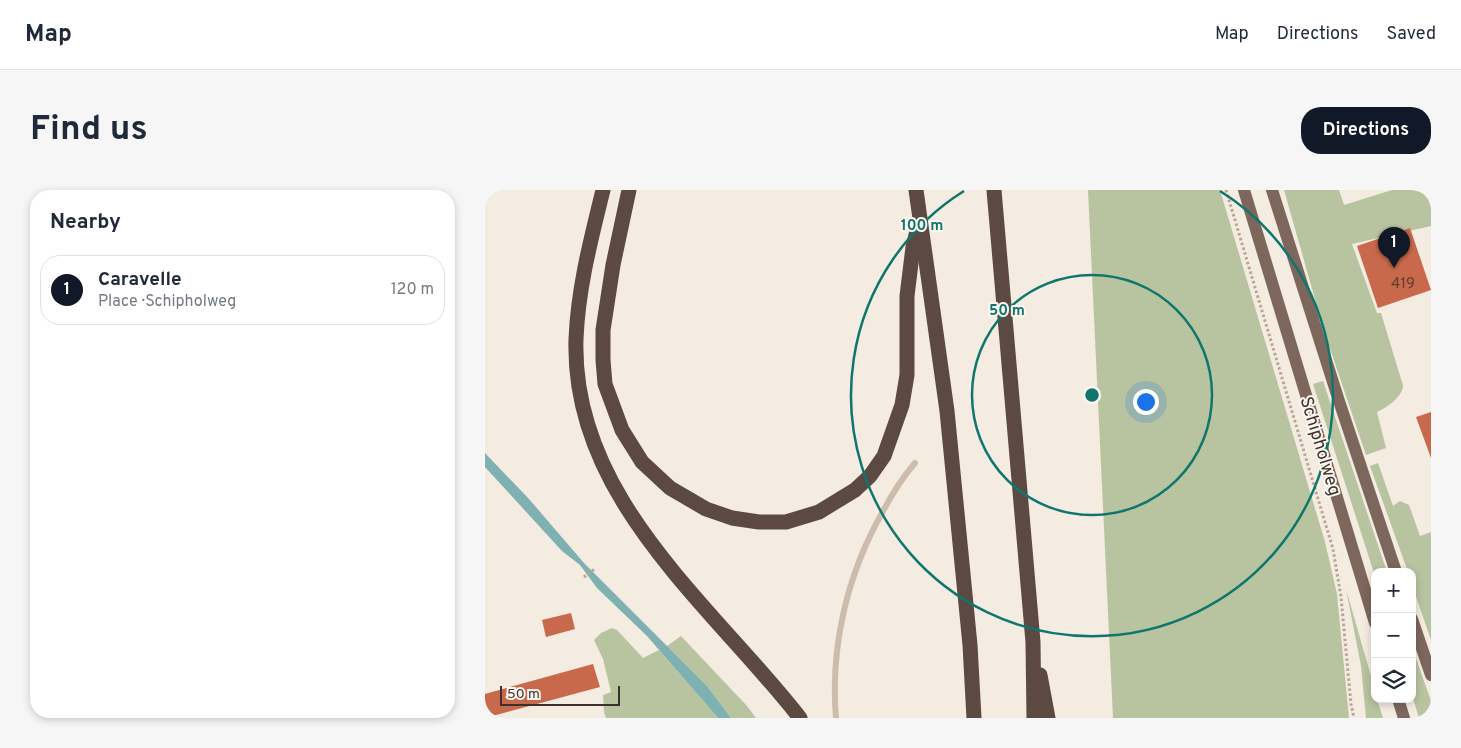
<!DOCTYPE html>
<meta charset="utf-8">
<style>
body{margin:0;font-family:Overpass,sans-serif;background:#f6f6f7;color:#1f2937}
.controls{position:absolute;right:15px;bottom:15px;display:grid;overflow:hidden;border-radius:10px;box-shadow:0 2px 8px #0003}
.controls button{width:45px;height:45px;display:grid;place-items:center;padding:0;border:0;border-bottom:1px solid #e0e1e3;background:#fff;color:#1f2937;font:25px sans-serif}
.scale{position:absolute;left:15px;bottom:12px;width:120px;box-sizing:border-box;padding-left:5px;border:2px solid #3b302b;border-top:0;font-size:14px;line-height:18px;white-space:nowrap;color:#3b302b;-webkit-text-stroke:4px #fbf5ee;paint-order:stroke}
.you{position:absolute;left:660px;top:211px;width:18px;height:18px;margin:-12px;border:4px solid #fff;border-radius:50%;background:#1a73e8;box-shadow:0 0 0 8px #1a73e833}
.badge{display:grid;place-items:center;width:32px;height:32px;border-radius:50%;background:#111827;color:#fff;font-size:16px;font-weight:700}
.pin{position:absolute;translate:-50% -41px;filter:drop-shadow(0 1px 2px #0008)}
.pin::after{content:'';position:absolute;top:26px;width:18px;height:15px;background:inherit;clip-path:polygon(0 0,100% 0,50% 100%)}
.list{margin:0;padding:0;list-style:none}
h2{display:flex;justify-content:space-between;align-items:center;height:65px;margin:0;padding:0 20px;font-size:21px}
h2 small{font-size:16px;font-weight:400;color:#747a83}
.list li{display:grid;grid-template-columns:32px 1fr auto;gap:15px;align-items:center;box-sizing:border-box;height:70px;margin:0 10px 10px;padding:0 10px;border:1px solid #e0e1e3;border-radius:20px}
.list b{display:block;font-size:19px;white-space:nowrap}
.list p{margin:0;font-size:16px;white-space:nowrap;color:#747a83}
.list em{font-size:16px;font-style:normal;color:#747a83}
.icon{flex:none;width:28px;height:28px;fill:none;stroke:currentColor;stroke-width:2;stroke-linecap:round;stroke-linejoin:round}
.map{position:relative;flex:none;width:946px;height:528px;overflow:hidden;border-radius:20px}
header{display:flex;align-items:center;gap:30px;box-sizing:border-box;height:70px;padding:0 25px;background:#fff;border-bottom:1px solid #e0e1e3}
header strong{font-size:24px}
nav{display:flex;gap:28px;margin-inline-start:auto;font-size:18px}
.intro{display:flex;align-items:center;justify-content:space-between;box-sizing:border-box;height:120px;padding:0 30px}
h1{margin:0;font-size:35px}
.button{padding:12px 22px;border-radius:20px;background:#111827;color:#fff;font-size:18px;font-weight:700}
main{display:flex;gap:30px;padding:0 30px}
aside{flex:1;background:#fff;border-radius:20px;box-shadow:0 2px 8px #0003}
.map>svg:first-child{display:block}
.green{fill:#b8c4a0}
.water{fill:#7fb0b2}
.building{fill:#c8694b}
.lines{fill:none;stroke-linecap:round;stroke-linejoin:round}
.path{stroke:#b9a596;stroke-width:3;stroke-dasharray:2.5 2.5;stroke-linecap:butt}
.service{stroke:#cdbbac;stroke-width:6}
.primary{stroke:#7d675c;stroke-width:12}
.motorway{stroke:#5c4a42;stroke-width:15}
.ring{fill:none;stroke:#0f766e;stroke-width:2.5}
.labels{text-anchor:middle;stroke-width:4;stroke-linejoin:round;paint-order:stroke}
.number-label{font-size:15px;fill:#5e3e33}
.street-label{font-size:18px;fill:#3b302b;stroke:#fbf5ee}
.centre{fill:#0f766e;stroke:#fbf5ee;stroke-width:2.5}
.ring-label{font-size:15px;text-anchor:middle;font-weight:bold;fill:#0f766e;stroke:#fbf5ee;stroke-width:4;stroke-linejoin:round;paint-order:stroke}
</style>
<header>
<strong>Map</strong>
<nav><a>Map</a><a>Directions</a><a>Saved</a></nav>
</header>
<div class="intro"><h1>Find us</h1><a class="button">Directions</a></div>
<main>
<aside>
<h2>Nearby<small></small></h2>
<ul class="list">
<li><span class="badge">1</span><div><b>Caravelle</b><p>Place · Schipholweg</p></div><em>120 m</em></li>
</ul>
</aside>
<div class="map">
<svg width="946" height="528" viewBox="0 0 946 528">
<rect width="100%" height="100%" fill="#f4ebe1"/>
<g class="green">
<polygon points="603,0 735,0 840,352 852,404 864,528 628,528"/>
<path d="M799,0H854L859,15L907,0H940L946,17V36L867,54L892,123H896L916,189C917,191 918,194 918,197C916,208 901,218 892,222L901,258L881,265L839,141Z"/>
<polygon points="838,191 902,382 890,382 890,386 828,194"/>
<polygon points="893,273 908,316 915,311 924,315 935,346 946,342 946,450 927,395 927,382 923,382 885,276"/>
<polygon points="861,399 890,500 890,509 892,509 898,528 881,528 876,476"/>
<polygon points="127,438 132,440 158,468 174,460 233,528 121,528 119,522 118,505 126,502 118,469 109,450 116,443"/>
<polygon points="196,446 262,516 271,528 246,528 222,496 182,456"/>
<polygon points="927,457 946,511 946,528 934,528 927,505"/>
</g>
<polygon class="water" points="0,263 44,309 99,373 222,496 246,528 233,528 162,446 112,398 95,375 77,361 0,277"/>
<g class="building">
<polygon points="925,38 946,100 893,118 872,56"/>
<polygon points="946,222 946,268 931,227"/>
<polygon points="86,423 90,439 61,447 57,430"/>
<polygon points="108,474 115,497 0,528 0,504"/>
</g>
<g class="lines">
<g class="path">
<polyline points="741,0 848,359 856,407 866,514 869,528"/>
<polyline points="99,387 111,378"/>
</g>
<path class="service" d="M351,528C345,457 362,385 397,323C407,304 416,289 430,273"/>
<g class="primary">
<polyline points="759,0 890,433"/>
<polyline points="787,0 854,211 911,382"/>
<polyline points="927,429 946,485"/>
<polyline points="913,509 919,528"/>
</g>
<g class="motorway">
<path d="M118,0C106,49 93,98 91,149C86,308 226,414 315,528"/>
<polyline points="144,0 128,75 118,140 118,170 120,194 137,240 157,272 185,298 221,319 247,328 274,332 301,332 334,322 370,300 385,286 399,266 417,215 422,185 422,106 428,57 435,29"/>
<polyline points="431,0 462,221 485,455 489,528"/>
<polyline points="509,0 548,452 549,528"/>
<polyline points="555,485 563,528"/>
</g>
</g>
<g class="ring">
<circle cx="607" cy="205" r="120"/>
<path d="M735 1A241 241 0 1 1 479 1"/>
</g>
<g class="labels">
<g class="number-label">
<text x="918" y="98">419</text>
</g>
<g class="street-label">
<text transform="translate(836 256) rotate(73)" y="6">Schipholweg</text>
</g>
</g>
<circle cx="607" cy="205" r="8" class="centre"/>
<g class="ring-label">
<text x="437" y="40">100 m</text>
<text x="522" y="125">50 m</text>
</g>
</svg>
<div class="controls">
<button>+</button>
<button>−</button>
<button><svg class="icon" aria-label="layers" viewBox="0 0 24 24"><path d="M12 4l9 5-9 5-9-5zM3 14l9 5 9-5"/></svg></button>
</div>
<div class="scale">50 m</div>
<div class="you"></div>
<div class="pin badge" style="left:909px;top:78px">1</div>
</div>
</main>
